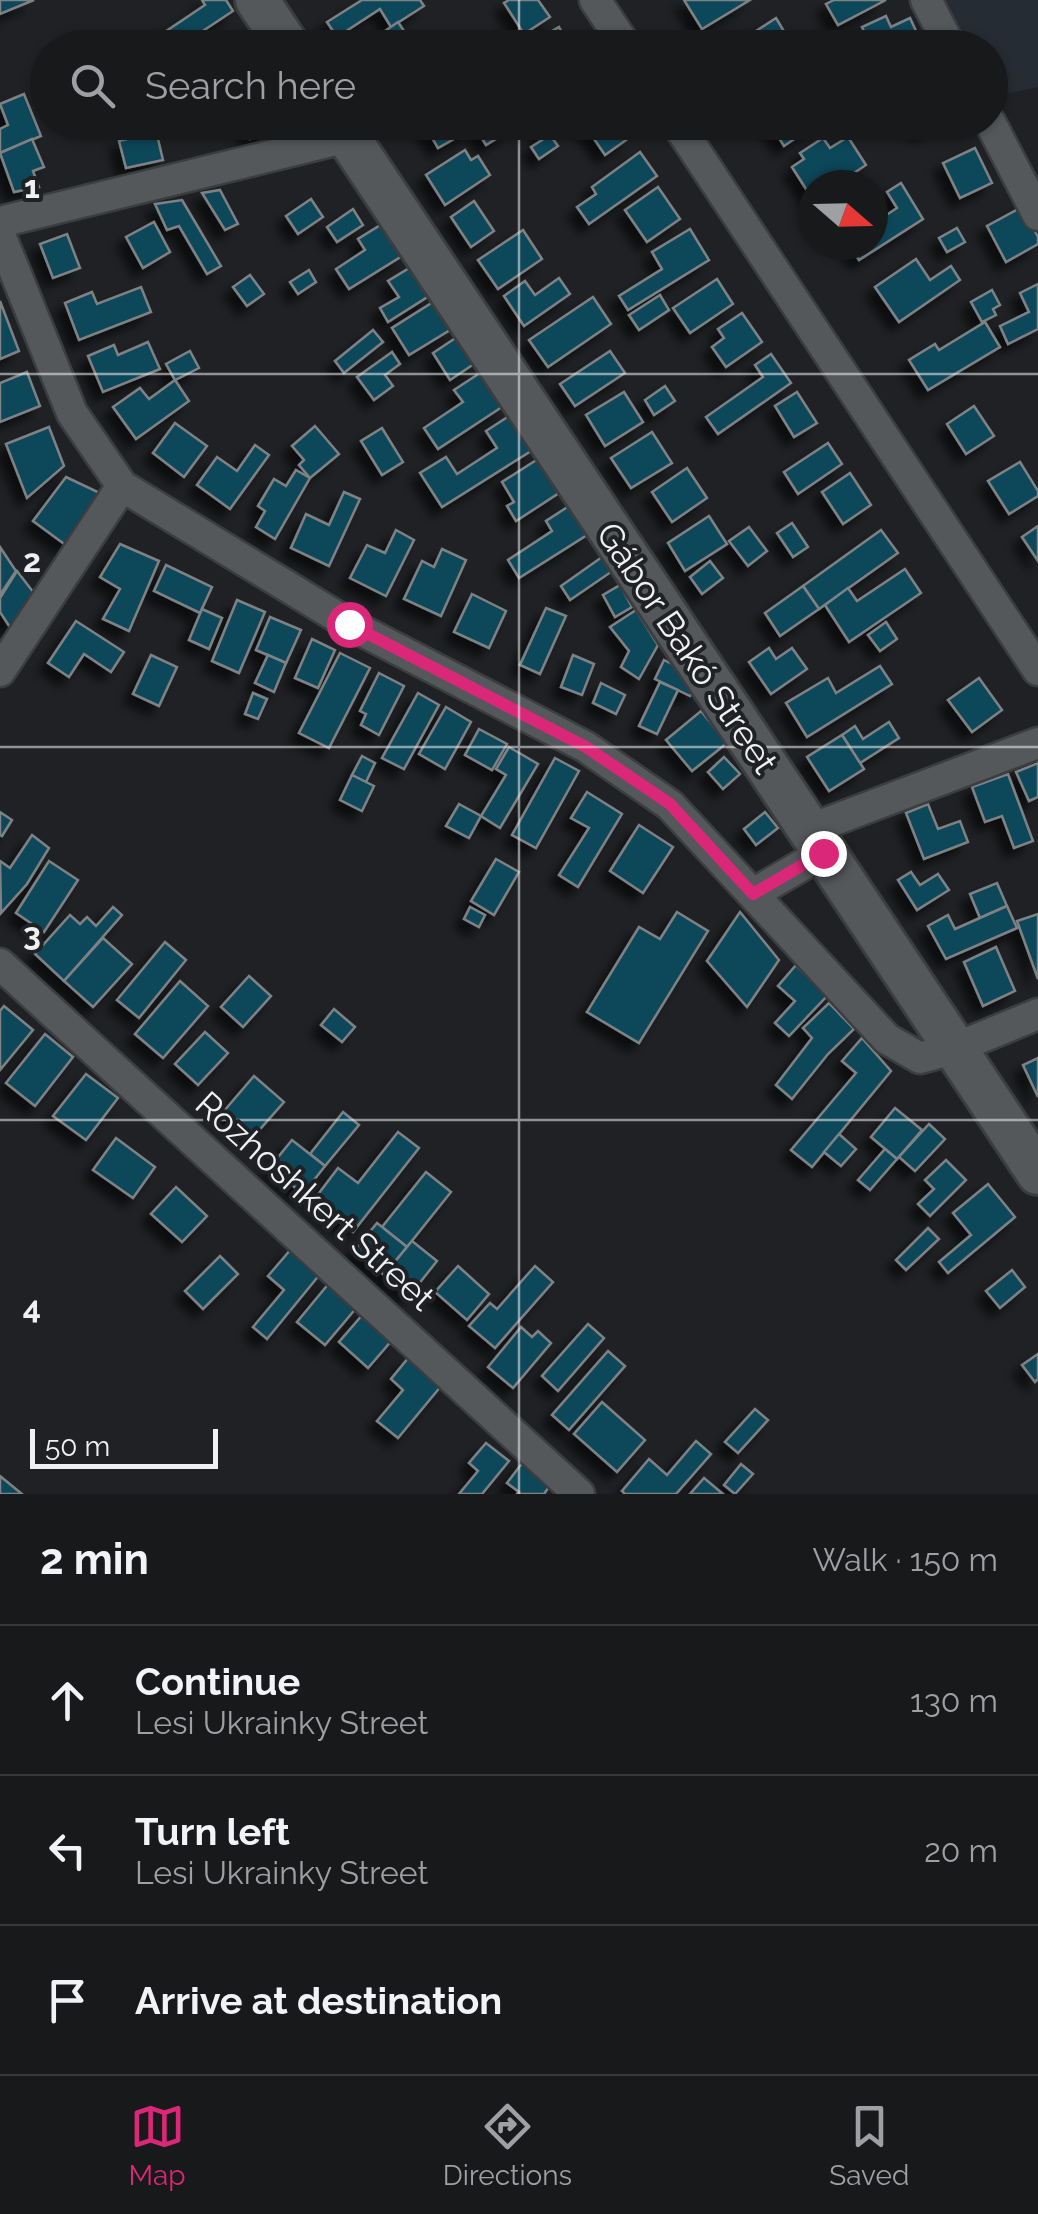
<!DOCTYPE html>
<meta charset="utf-8">
<style>
body{margin:0;font-family:Raleway,sans-serif;background:#242628;color:#f1f3f6}
.compass{position:absolute;left:798px;top:170px;width:90px;height:90px;border-radius:50%;background:#17191b;box-shadow:0 2px 8px #0004;rotate:110deg}
.scale{position:absolute;left:30px;bottom:25px;width:188px;box-sizing:border-box;padding-left:10px;border:5px solid #eef0f2;border-top:0;font-size:28px;line-height:35px;white-space:nowrap;color:#eef0f2;-webkit-text-stroke:8px #1f2124;paint-order:stroke}
.stop{position:absolute;width:30px;height:30px;margin:-22px;border:8px solid #db2777;border-radius:50%;background:#fff}
.stop.end{background:#db2777;border-color:#fff;box-shadow:0 2px 10px #0008}
.list{margin:0;padding:0;list-style:none}
h2{display:flex;justify-content:space-between;align-items:center;height:130px;margin:0;padding:0 40px;font-size:42px}
h2 small{font-size:32px;font-weight:400;color:#9ea0a3}
.list li{display:grid;grid-template-columns:65px 1fr auto;gap:30px;align-items:center;box-sizing:border-box;height:150px;padding:0 40px;border-top:2px solid #36383a}
.list b{display:block;font-size:38px;white-space:nowrap}
.list p{margin:0;font-size:32px;white-space:nowrap;color:#9ea0a3}
.list em{font-size:32px;font-style:normal;color:#9ea0a3}
.icon{flex:none;width:55px;height:55px;fill:none;stroke:currentColor;stroke-width:2;stroke-linecap:round;stroke-linejoin:round}
.map{position:relative;flex:none;width:1038px;height:1494px;overflow:hidden}
.search{position:absolute;background:#17191b;box-shadow:0 2px 8px #0004;left:30px;right:30px;top:30px;height:110px;display:flex;align-items:center;gap:25px;box-sizing:border-box;padding:0 35px;border-radius:55px;color:#9ea0a3;font-size:38px}
.sheet{height:580px;background:#17191b}
nav{display:flex;justify-content:space-around;align-items:center;box-sizing:border-box;height:140px;border-top:2px solid #36383a;background:#17191b;font-size:28px;color:#9ea0a3}
nav a{display:grid;justify-items:center;gap:5px}
nav .on{color:#db2777}
.map>svg:first-child{display:block}
.built{fill:#262c33}
.building{fill:#11475a;stroke:#7e8284;stroke-width:2.5;filter:url(#shadow)}
.lines{fill:none;stroke-linecap:round;stroke-linejoin:round}
.street-casing{stroke:#3b3d3f;stroke-width:35}
.secondary-casing{stroke:#3b3d3f;stroke-width:48}
.street{stroke:#55585b;stroke-width:30}
.secondary{stroke:#55585b;stroke-width:42}
.route{stroke:#db2777;stroke-width:12}
.grid{fill:none;stroke:#eef0f2;stroke-width:2.5;stroke-opacity:0.55}
.labels{text-anchor:middle;stroke-width:8;stroke-linejoin:round;paint-order:stroke}
.street-label{font-size:35px;fill:#eef0f2;stroke:#1f2124}
.grid-label{font-size:32px;text-anchor:middle;font-weight:bold;fill:#eef0f2;stroke:#1f2124;stroke-width:8;stroke-linejoin:round;paint-order:stroke}
</style>
<div class="map">
<svg width="1038" height="1494" viewBox="0 0 1038 1494">
<defs>
<filter id="shadow"><feDropShadow dx="-9" dy="9" stdDeviation="5" flood-color="#0009"/></filter>
</defs>
<rect width="100%" height="100%" fill="#1f2124"/>
<polygon class="built" points="926,0 1038,0 1038,87 991,97 990,48 951,47"/>
<g class="building">
<polygon points="0,0 34,0 0,14"/>
<polygon points="202,0 226,0 233,11 177,48 166,48 159,36 205,5"/>
<polygon points="362,0 420,0 424,6 391,27 380,9 337,37 327,22"/>
<polygon points="509,0 538,0 550,17 524,34 504,3"/>
<polygon points="684,0 750,0 702,29"/>
<polygon points="834,0 886,0 838,25 826,4"/>
<polygon points="886,16 891,27 910,18 924,48 872,48 862,27"/>
<polygon points="776,18 794,48 730,48"/>
<polygon points="398,22 414,46 411,48 371,48 368,43"/>
<polygon points="559,27 571,48 539,48 535,41"/>
<polygon points="250,35 258,48 231,48"/>
<polygon points="24,94 41,136 0,153 0,129 8,125 0,104"/>
<polygon points="154,122 163,160 126,168 119,141 139,136 136,124"/>
<polygon points="246,122 289,122 290,129 250,139"/>
<polygon points="423,122 472,122 475,127 438,148"/>
<polygon points="481,122 504,122 509,131 486,145 475,127"/>
<polygon points="535,122 567,122 546,138"/>
<polygon points="592,122 618,122 629,138 605,155 586,127"/>
<polygon points="769,122 819,122 784,146"/>
<polygon points="915,122 938,122 920,132"/>
<polygon points="550,135 558,146 539,159 531,147"/>
<polygon points="848,137 866,165 836,185 813,185 813,200 792,167 804,159 800,153 823,138 830,148"/>
<polygon points="32,139 44,167 33,171 39,187 14,192 0,153"/>
<polygon points="975,148 992,183 960,198 943,163"/>
<polygon points="465,150 471,160 478,156 490,175 445,205 426,175"/>
<polygon points="640,152 657,176 589,224 577,207 596,194 592,187"/>
<polygon points="901,183 923,219 859,260 849,245 873,245 873,210 879,220 897,208 887,192"/>
<polygon points="658,187 680,219 647,242 625,210"/>
<polygon points="220,190 238,224 225,230 202,193"/>
<polygon points="311,199 323,217 298,234 286,216"/>
<polygon points="182,200 221,266 207,274 179,226 167,230 155,204"/>
<polygon points="474,201 494,231 471,247 451,217"/>
<polygon points="1022,207 1038,237 1038,244 1006,262 987,226"/>
<polygon points="353,209 363,225 337,242 327,227"/>
<polygon points="154,222 170,252 143,268 126,237"/>
<polygon points="382,224 402,256 349,289 336,269 365,250 358,239"/>
<polygon points="957,228 965,242 947,252 939,238"/>
<polygon points="690,229 709,260 628,310 619,296 662,269 652,252"/>
<polygon points="523,230 542,259 498,289 478,260"/>
<polygon points="67,234 80,268 53,278 40,244"/>
<polygon points="916,259 930,280 951,266 960,280 899,322 875,287"/>
<polygon points="411,267 429,296 388,322 380,308 399,297 388,281"/>
<polygon points="309,270 316,282 298,294 290,282"/>
<polygon points="250,275 264,294 247,306 233,287"/>
<polygon points="559,278 570,294 524,326 504,296 525,281 535,295"/>
<polygon points="717,279 733,304 690,333 673,308"/>
<polygon points="1038,284 1038,329 1008,344 1000,326 1029,312 1020,293"/>
<polygon points="141,287 151,312 79,340 65,303 92,292 97,304"/>
<polygon points="992,290 1000,305 993,309 996,315 982,322 971,302"/>
<polygon points="660,295 669,310 639,330 629,315"/>
<polygon points="593,297 611,324 548,367 529,340"/>
<polygon points="0,301 19,351 0,359"/>
<polygon points="433,302 450,330 409,355 392,328"/>
<polygon points="742,313 762,342 726,367 712,347 724,338 718,329"/>
<polygon points="985,322 1000,347 928,390 909,360 935,344 939,350"/>
<polygon points="373,330 383,342 344,373 335,361"/>
<polygon points="457,337 474,364 450,380 433,353"/>
<polygon points="148,342 160,369 103,392 88,356 114,345 118,355"/>
<polygon points="190,351 199,368 175,380 166,364"/>
<polygon points="610,351 625,373 575,406 560,384"/>
<polygon points="392,352 400,364 385,375 393,386 374,400 357,377"/>
<polygon points="771,354 791,383 718,434 706,417 763,377 755,365"/>
<polygon points="27,372 40,406 0,422 0,383"/>
<polygon points="480,373 502,407 438,449 424,428 463,402 454,390"/>
<polygon points="175,380 189,401 136,439 113,407 140,388 149,399"/>
<polygon points="665,386 675,401 654,415 645,400"/>
<polygon points="624,392 643,422 605,446 586,415"/>
<polygon points="797,392 817,423 794,437 775,406"/>
<polygon points="974,406 994,436 966,454 947,424"/>
<polygon points="509,416 531,451 442,507 420,473 446,457 457,474 497,448 486,431"/>
<polygon points="175,423 207,446 184,477 153,453"/>
<polygon points="315,426 339,454 310,478 299,465 304,460 292,446"/>
<polygon points="49,427 64,466 27,498 6,444"/>
<polygon points="382,428 403,462 382,475 361,441"/>
<polygon points="652,432 672,463 631,488 611,458"/>
<polygon points="828,443 842,464 798,494 784,472"/>
<polygon points="255,445 269,455 230,509 197,485 217,457 237,471"/>
<polygon points="538,459 559,493 516,521 507,506 514,502 502,482"/>
<polygon points="1020,462 1038,491 1038,496 1009,514 988,481"/>
<polygon points="687,468 707,498 672,522 652,492"/>
<polygon points="296,470 310,478 275,539 256,527 265,511 258,506 274,479 286,486"/>
<polygon points="850,473 871,505 843,524 822,492"/>
<polygon points="66,477 104,495 67,546 33,521"/>
<polygon points="344,492 360,499 329,566 291,548 306,514 329,525"/>
<polygon points="569,506 587,535 519,578 508,560 552,531 546,521"/>
<polygon points="709,516 727,544 685,571 668,543"/>
<polygon points="792,523 808,547 793,557 777,533"/>
<polygon points="1038,526 1038,561 1022,537"/>
<polygon points="749,527 767,551 748,566 729,541"/>
<polygon points="396,530 414,540 386,596 350,578 367,545 385,553"/>
<polygon points="881,530 898,553 819,609 803,586"/>
<polygon points="120,544 159,561 129,631 103,619 120,589 100,577"/>
<polygon points="0,547 16,571 0,595"/>
<polygon points="442,549 466,560 441,616 404,599 422,561 434,567"/>
<polygon points="602,557 611,572 570,600 561,586"/>
<polygon points="710,561 723,578 702,594 690,577"/>
<polygon points="166,565 212,587 200,613 154,591"/>
<polygon points="905,569 921,593 849,642 825,605 848,588 857,601"/>
<polygon points="17,571 34,593 11,629 0,612 0,598"/>
<polygon points="620,585 632,607 615,617 603,595"/>
<polygon points="803,586 819,609 780,636 765,613"/>
<polygon points="472,594 506,611 489,648 454,632"/>
<polygon points="237,600 265,612 239,673 212,661"/>
<polygon points="546,608 566,616 540,674 520,665"/>
<polygon points="202,609 222,618 209,649 189,640"/>
<polygon points="636,610 658,645 639,679 621,667 629,651 610,627"/>
<polygon points="270,617 301,630 286,663 256,650"/>
<polygon points="76,621 124,652 111,672 84,654 69,677 48,663"/>
<polygon points="886,622 897,639 880,651 868,635"/>
<polygon points="312,639 335,650 318,688 295,678"/>
<polygon points="769,648 776,659 792,648 807,669 771,694 749,662"/>
<polygon points="340,653 370,668 329,748 299,733"/>
<polygon points="151,655 177,667 159,706 133,694"/>
<polygon points="268,655 286,663 274,692 255,683"/>
<polygon points="573,655 594,664 582,695 561,687"/>
<polygon points="664,660 684,670 697,687 690,696 655,679"/>
<polygon points="880,666 892,684 807,737 786,703 828,678 836,693"/>
<polygon points="379,673 404,686 379,735 361,725 366,714 360,711"/>
<polygon points="979,678 1002,710 972,732 948,700"/>
<polygon points="660,682 678,690 657,734 639,726"/>
<polygon points="601,683 625,695 616,714 593,703"/>
<polygon points="253,693 267,699 258,719 245,714"/>
<polygon points="418,693 439,705 404,769 382,758"/>
<polygon points="446,707 471,722 445,769 419,754"/>
<polygon points="701,711 727,743 692,771 666,740"/>
<polygon points="889,722 899,738 860,763 842,735 855,726 863,739"/>
<polygon points="479,729 507,744 492,770 465,755"/>
<polygon points="842,735 864,769 829,791 807,757"/>
<polygon points="509,747 538,764 500,828 481,816 506,775 496,769"/>
<polygon points="362,756 375,763 366,782 352,775"/>
<polygon points="724,757 740,774 723,789 708,772"/>
<polygon points="555,758 579,771 536,848 512,835"/>
<polygon points="1038,763 1038,797 1029,801 1016,772"/>
<polygon points="1008,774 1033,841 1014,848 1002,816 985,822 972,787"/>
<polygon points="352,775 374,786 362,811 340,800"/>
<polygon points="587,792 622,814 578,887 559,875 589,828 571,818"/>
<polygon points="459,804 481,816 469,838 446,826"/>
<polygon points="928,804 938,829 960,821 968,842 924,859 906,813"/>
<polygon points="0,812 12,820 2,836 0,835"/>
<polygon points="765,812 778,828 756,845 744,829"/>
<polygon points="639,825 673,847 643,893 610,871"/>
<polygon points="32,835 49,848 27,884 1,913 0,861 10,868"/>
<polygon points="496,859 519,872 494,915 471,901"/>
<polygon points="49,861 78,880 44,932 16,913"/>
<polygon points="911,872 920,885 938,874 949,890 917,910 898,880"/>
<polygon points="997,883 1007,906 980,918 970,894"/>
<polygon points="1007,906 1017,928 946,959 928,926 948,915 955,929"/>
<polygon points="113,907 122,915 64,981 35,954 70,915 80,924 87,917 96,926"/>
<polygon points="470,907 485,915 479,927 464,919"/>
<polygon points="677,912 708,931 639,1043 587,1012 639,927 660,939"/>
<polygon points="740,912 779,960 747,1007 707,961"/>
<polygon points="1038,914 1038,979 1017,921"/>
<polygon points="103,938 132,964 93,1007 64,981"/>
<polygon points="165,942 186,960 139,1018 117,1000"/>
<polygon points="996,947 1015,991 983,1006 964,962"/>
<polygon points="796,965 827,996 789,1036 775,1023 795,1001 778,986"/>
<polygon points="249,976 271,996 243,1027 221,1007"/>
<polygon points="180,981 208,1006 163,1058 135,1034"/>
<polygon points="829,1003 854,1029 828,1054 792,1099 776,1085 812,1038 803,1028"/>
<polygon points="4,1006 33,1030 0,1070 0,1011"/>
<polygon points="334,1009 355,1027 342,1042 321,1025"/>
<polygon points="205,1032 228,1053 198,1085 175,1064"/>
<polygon points="45,1034 73,1057 35,1106 6,1083"/>
<polygon points="862,1038 891,1071 812,1167 791,1150 856,1073 842,1061"/>
<polygon points="1038,1058 1038,1097 1023,1065"/>
<polygon points="86,1074 118,1098 86,1140 53,1116"/>
<polygon points="254,1076 284,1102 254,1136 224,1111"/>
<polygon points="895,1108 922,1130 897,1159 871,1137"/>
<polygon points="343,1112 359,1125 325,1166 310,1154"/>
<polygon points="929,1124 945,1139 915,1171 899,1157"/>
<polygon points="398,1132 419,1148 353,1232 313,1201 338,1168 358,1183"/>
<polygon points="839,1134 856,1149 841,1166 824,1152"/>
<polygon points="116,1138 155,1167 133,1198 93,1170"/>
<polygon points="292,1140 325,1166 303,1194 270,1167"/>
<polygon points="885,1149 897,1159 870,1190 858,1180"/>
<polygon points="946,1160 966,1180 930,1216 918,1204 934,1189 925,1180"/>
<polygon points="426,1172 451,1192 407,1247 382,1227"/>
<polygon points="988,1184 1015,1217 948,1273 939,1262 971,1235 953,1213"/>
<polygon points="176,1187 207,1216 182,1242 151,1214"/>
<polygon points="377,1223 407,1247 384,1275 354,1251"/>
<polygon points="928,1228 939,1239 906,1270 896,1260"/>
<polygon points="412,1241 437,1261 410,1295 384,1275"/>
<polygon points="292,1248 321,1273 267,1339 253,1327 284,1290 268,1276"/>
<polygon points="220,1256 238,1274 203,1309 185,1291"/>
<polygon points="458,1266 489,1294 467,1320 435,1292"/>
<polygon points="535,1266 553,1282 495,1348 469,1326 490,1303 497,1309"/>
<polygon points="1012,1270 1025,1287 1000,1308 986,1291"/>
<polygon points="330,1282 358,1306 325,1345 297,1322"/>
<polygon points="364,1313 393,1339 368,1368 339,1342"/>
<polygon points="588,1324 604,1338 558,1391 542,1376"/>
<polygon points="521,1327 532,1337 538,1331 551,1343 513,1388 488,1367"/>
<polygon points="608,1351 625,1366 569,1430 552,1415"/>
<polygon points="1038,1354 1038,1379 1035,1382 1022,1365"/>
<polygon points="409,1357 442,1385 398,1438 377,1421 403,1390 391,1379"/>
<polygon points="602,1402 645,1440 617,1472 574,1434"/>
<polygon points="755,1409 768,1420 738,1453 725,1442"/>
<polygon points="696,1441 711,1454 676,1494 625,1494 622,1491 649,1459 667,1475"/>
<polygon points="486,1443 509,1461 482,1494 459,1494 478,1471 469,1463"/>
<polygon points="523,1462 551,1484 544,1494 517,1494 519,1492 507,1483"/>
<polygon points="741,1464 753,1474 735,1494 724,1485"/>
<polygon points="0,1476 22,1494 0,1494"/>
<polygon points="704,1478 723,1494 690,1494"/>
</g>
<g class="lines">
<defs>
<g id="street">
<polyline points="595,0 627,48"/>
<polyline points="926,0 951,48"/>
<polyline points="676,122 1038,670"/>
<polyline points="990,122 1038,215"/>
<polyline points="0,222 348,137"/>
<polyline points="0,235 72,413 122,486 349,624 586,747 670,805 887,1039 920,1058 953,1049 1038,1014"/>
<polyline points="0,671 122,486"/>
<polyline points="808,830 1038,743"/>
<polyline points="753,894 823,853"/>
<polyline points="0,964 579,1494"/>
</g>
<g id="secondary">
<polyline points="257,0 289,48"/>
<polyline points="338,122 1038,1173"/>
</g>
</defs>
<use href="#street" class="street-casing"/>
<use href="#secondary" class="secondary-casing"/>
<use href="#street" class="street"/>
<use href="#secondary" class="secondary"/>
</g>
<g class="lines">
<polyline class="route" points="349,624 586,747 670,804 753,894 823,853"/>
</g>
<path class="grid" d="M519,0V48M519,122V1494M0,374H1038M0,747H1038M0,1120H1038"/>
<g class="labels">
<g class="street-label">
<text transform="translate(687 648) rotate(56)" y="12">Gábor Bakó Street</text>
<text transform="translate(315 1201) rotate(42)" y="12">Rozhoshkert Street</text>
</g>
</g>
<g class="grid-label">
<text x="32" y="198">1</text>
<text x="32" y="572">2</text>
<text x="32" y="945">3</text>
<text x="32" y="1319">4</text>
</g>
</svg>
<svg class="compass" viewBox="-18 -18 36 36"><path d="M0-13l5 13h-10z" fill="#e53935"/><path d="M0 13l5-13h-10z" fill="#9ea0a3"/></svg>
<div class="scale">50 m</div>
<div class="stop" style="left:349px;top:624px"></div>
<div class="stop end" style="left:823px;top:853px"></div>
<div class="search"><svg class="icon" aria-label="search" viewBox="0 0 24 24"><circle cx="10" cy="10" r="6"/><path d="M15 15l6 6"/></svg>Search here</div>
</div>
<section class="sheet">
<h2>2 min<small>Walk · 150 m</small></h2>
<ul class="list">
<li><svg class="icon" aria-label="ahead" viewBox="0 0 24 24"><path d="M12 20V5M6 11l6-6 6 6"/></svg><div><b>Continue</b><p>Lesi Ukrainky Street</p></div><em>130 m</em></li>
<li><svg class="icon" aria-label="left" viewBox="0 0 24 24"><path d="M17 20v-9H6M10 6l-5 5 5 5"/></svg><div><b>Turn left</b><p>Lesi Ukrainky Street</p></div><em>20 m</em></li>
<li><svg class="icon" aria-label="arrive" viewBox="0 0 24 24"><path d="M6 21V4h12l-3 4 3 4H6"/></svg><div><b>Arrive at destination</b></div></li>
</ul>
</section>
<nav>
<a class="on"><svg class="icon" aria-label="map" viewBox="0 0 24 24"><path d="M3 6l6-2 6 2 6-2v14l-6 2-6-2-6 2zM9 4v14M15 6v14"/></svg>Map</a>
<a><svg class="icon" aria-label="directions" viewBox="0 0 24 24"><path d="M12 3l9 9-9 9-9-9zM9 14v-3h6M13 9l2 2-2 2"/></svg>Directions</a>
<a><svg class="icon" aria-label="saved" viewBox="0 0 24 24"><path d="M7 4h10v16l-5-4-5 4z"/></svg>Saved</a>
</nav>
